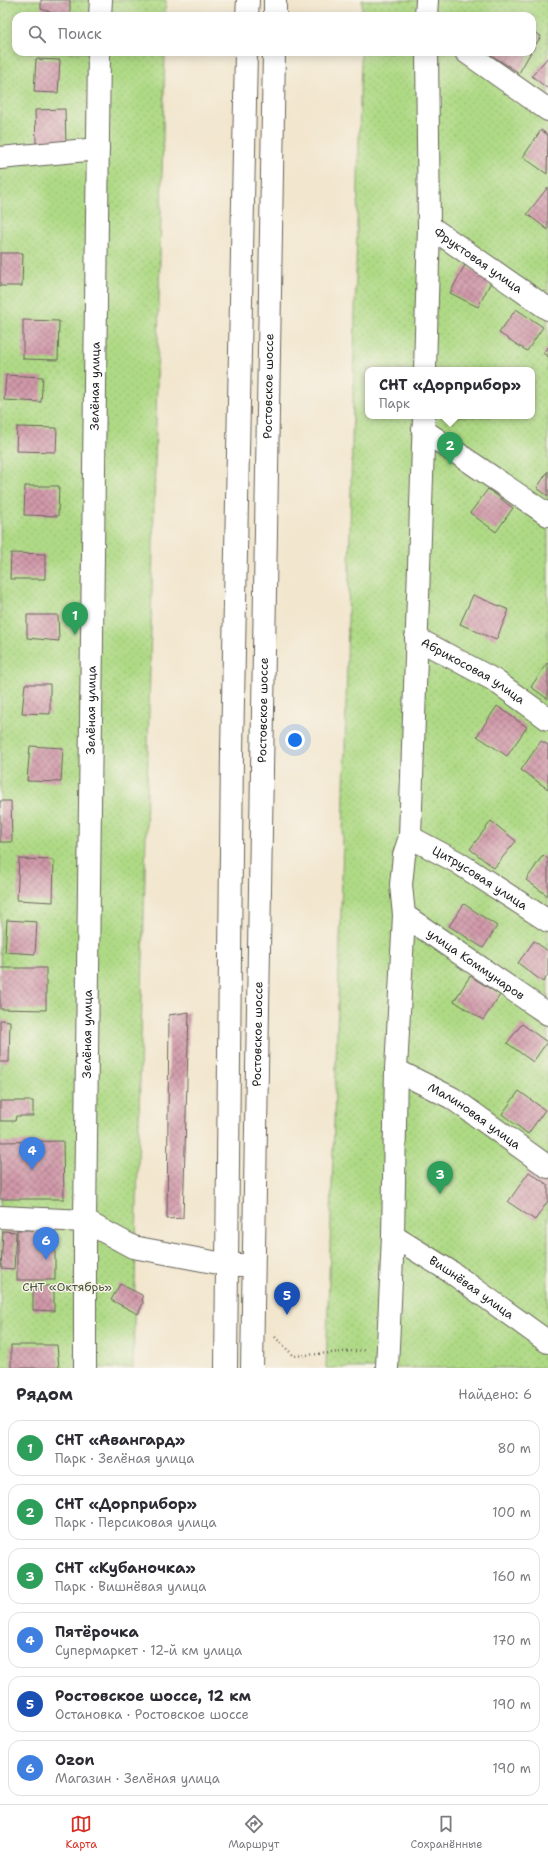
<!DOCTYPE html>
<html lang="ru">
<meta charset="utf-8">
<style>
body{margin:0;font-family:"Shantell Sans",sans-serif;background:#f7f7f7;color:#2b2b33}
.you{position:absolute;left:295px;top:740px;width:14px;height:14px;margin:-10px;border:3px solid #fff;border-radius:50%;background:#1a73e8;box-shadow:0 0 0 6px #1a73e833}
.badge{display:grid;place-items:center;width:26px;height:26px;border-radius:50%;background:#d93025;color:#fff;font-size:13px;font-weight:700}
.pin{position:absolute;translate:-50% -33px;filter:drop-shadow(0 1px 2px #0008)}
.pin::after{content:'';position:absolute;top:21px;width:14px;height:12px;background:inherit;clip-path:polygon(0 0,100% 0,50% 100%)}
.popup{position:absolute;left:365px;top:367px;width:170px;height:52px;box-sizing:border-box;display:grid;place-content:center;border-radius:8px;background:#fff;filter:drop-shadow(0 1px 3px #0005);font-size:13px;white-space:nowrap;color:#7c7c81}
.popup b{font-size:15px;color:#2b2b33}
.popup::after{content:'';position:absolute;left:50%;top:100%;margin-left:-8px;border:8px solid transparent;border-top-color:#fff}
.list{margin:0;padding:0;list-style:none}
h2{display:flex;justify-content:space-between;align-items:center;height:52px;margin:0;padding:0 16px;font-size:17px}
h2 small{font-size:13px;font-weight:400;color:#7c7c81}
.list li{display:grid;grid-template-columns:26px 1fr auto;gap:12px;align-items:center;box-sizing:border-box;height:56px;margin:0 8px 8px;padding:0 8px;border:1px solid #e1e1e2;border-radius:12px}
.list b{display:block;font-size:15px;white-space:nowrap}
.list p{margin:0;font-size:13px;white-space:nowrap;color:#7c7c81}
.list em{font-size:13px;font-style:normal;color:#7c7c81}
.icon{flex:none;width:22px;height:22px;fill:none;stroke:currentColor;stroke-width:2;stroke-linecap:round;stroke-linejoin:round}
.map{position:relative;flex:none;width:548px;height:1368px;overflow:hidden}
.search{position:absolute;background:#fff;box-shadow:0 2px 10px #0003;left:12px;right:12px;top:12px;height:44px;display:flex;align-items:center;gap:10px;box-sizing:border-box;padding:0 14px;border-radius:12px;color:#7c7c81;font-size:15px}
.sheet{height:436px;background:#fff}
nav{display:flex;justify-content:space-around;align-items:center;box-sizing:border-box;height:56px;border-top:1px solid #e1e1e2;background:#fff;font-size:11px;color:#7c7c81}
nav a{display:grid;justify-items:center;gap:2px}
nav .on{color:#d93025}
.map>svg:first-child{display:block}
.grass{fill:url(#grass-dots);stroke:#667b50;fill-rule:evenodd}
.building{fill:url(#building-cross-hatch)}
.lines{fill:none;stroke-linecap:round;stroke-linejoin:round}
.minor-casing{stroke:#67635a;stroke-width:24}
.highway-casing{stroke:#67635a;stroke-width:24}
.path{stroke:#67635a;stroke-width:2.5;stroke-dasharray:1 3;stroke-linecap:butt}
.minor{stroke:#fff;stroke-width:22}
.highway{stroke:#fff;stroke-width:22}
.labels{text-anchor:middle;stroke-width:3;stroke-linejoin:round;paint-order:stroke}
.street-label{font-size:12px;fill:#1c1c1c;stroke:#f7f3e8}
.park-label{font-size:12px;fill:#48553c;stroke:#f7f3e8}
</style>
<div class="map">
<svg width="548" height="1368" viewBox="0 0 548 1368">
<defs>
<pattern id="grass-dots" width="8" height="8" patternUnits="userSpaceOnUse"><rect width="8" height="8" fill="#afda85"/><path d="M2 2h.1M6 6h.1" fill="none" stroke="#96ba72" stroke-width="1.8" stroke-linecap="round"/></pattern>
<pattern id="building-cross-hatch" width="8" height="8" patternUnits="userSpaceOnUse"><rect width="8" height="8" fill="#d098a9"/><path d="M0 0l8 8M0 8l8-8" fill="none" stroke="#a87b89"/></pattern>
</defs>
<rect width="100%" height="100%" fill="#f7f3e8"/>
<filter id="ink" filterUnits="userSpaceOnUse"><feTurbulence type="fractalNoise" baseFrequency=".025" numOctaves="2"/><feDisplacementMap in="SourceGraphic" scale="8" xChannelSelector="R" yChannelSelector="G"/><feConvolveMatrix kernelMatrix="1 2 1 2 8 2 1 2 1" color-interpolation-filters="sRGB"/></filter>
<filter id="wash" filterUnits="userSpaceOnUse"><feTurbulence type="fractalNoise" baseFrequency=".012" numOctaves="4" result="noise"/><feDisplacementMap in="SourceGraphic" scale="16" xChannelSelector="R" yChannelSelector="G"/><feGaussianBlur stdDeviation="0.9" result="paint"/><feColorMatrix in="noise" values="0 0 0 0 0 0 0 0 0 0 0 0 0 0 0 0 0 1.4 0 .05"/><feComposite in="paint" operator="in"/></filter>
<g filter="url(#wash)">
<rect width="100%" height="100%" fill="#f2e6ce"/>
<g class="grass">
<polygon points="0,0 166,0 165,16 16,16 16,52 165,52 133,1368 0,1368"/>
<path d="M362,0H548V1368H326L342,879L361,52H532V16H362ZM368,370H532V416H368Z"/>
</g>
<g id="blocks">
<g class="building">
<polygon points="41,0 70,0 70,16 61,16 41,9"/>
<polygon points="532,31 541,36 532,51"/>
<polygon points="493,52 531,52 519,73 491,55"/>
<polygon points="548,57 548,89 532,76"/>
<polygon points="36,59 60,60 58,93 34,92"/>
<polygon points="65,109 66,143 36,143 35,110"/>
<polygon points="541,130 548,135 547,174 523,157"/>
<polygon points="548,187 548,230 527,214"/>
<polygon points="0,253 23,253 22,286 0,286"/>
<polygon points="465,265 492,280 478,307 450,293"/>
<polygon points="516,309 543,327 527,351 499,333"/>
<polygon points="23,320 59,321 58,360 23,359"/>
<polygon points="548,347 548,357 543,353"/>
<polygon points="6,375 43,377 41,402 4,400"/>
<polygon points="17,427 57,428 56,452 16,451"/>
<polygon points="548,471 548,496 537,488"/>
<polygon points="25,486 59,486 58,516 24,515"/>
<polygon points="488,489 513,508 496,532 470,513"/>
<polygon points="11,553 45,554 45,579 10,579"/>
<polygon points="473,595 509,610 496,640 460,624"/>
<polygon points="27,615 58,615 59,641 27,638"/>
<polygon points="547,663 548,664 548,699 531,687"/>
<polygon points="25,684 50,684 50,714 22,713"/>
<polygon points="497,706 527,727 507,756 477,736"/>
<polygon points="541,741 548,745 548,789 521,770"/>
<polygon points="30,746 63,748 61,782 27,781"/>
<polygon points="0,801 11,801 12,842 0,842"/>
<polygon points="491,821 516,841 494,868 470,849"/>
<polygon points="543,855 548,859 548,896 526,880"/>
<polygon points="19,859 54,860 53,902 17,900"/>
<polygon points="464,904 497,926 483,948 449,926"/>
<polygon points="7,920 37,922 35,954 5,952"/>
<polygon points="534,941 548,951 548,975 543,982 518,963"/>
<polygon points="0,968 46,968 46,1010 0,1009"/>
<polygon points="470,976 500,995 483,1020 454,1001"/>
<polygon points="189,1012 183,1218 167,1219 169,1015"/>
<polygon points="0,1020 10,1021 9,1062 0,1062"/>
<polygon points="522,1024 547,1042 533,1062 507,1043"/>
<polygon points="519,1091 545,1110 528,1134 502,1114"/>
<polygon points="0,1101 33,1101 33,1116 16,1116 15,1121 0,1121"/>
<polygon points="63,1141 64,1199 0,1199 0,1142"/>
<polygon points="529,1172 548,1185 548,1201 535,1220 508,1202"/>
<rect x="17" y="1230" width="38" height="50"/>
<polygon points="3,1231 16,1232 14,1269 1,1268"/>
<polygon points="120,1284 142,1295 143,1303 138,1314 111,1300"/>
<polygon points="33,1286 54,1286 54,1311 33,1310"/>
<polygon points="11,1345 57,1345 59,1368 11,1368"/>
</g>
</g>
</g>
<g filter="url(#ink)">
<use href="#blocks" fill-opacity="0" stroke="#67635a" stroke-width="1"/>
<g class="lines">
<defs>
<g id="minor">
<polyline points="100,16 101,0"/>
<polyline points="426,16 427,0"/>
<polyline points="466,52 548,110"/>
<polyline points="0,158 98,149"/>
<path id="s1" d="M429,226L548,309"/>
<polyline points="425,370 429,226 427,52"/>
<polyline points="423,430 548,515"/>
<path id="s2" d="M416,638L494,680L548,719"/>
<path id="s3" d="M410,837L457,862L548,921"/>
<path id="s4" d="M404,915L548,1014"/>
<path id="s5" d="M396,1070L452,1098L548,1167"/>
<polyline points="0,1217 85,1221 133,1247 229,1265 253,1265"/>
<path id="s6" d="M393,1236L451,1272L548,1342"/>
<path id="s7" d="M85,1368V1221L99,52"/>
<polyline points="387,1368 393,1236 396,1070 404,915 401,885 404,855 410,837 424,416"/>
</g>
<g id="highway">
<polyline points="247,16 248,0"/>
<polyline points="275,16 275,0"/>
<polyline points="226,1368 232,751 246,52"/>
<path id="s8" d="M252,1368L274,52"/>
</g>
</defs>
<use href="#minor" class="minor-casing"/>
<use href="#highway" class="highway-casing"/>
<polyline class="path" points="275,1337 294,1356 366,1350"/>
<use href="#minor" class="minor"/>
<use href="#highway" class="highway"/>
</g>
</g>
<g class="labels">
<g class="street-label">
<text dy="4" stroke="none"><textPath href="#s1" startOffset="60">Фруктовая улица</textPath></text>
<text dy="4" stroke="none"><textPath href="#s7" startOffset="982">Зелёная улица</textPath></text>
<text dy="4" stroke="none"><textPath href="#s8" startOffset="982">Ростовское шоссе</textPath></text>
<text dy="4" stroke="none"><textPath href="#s2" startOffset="66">Абрикосовая улица</textPath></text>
<text dy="4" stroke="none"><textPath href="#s7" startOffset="658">Зелёная улица</textPath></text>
<text dy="4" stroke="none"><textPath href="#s8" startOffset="658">Ростовское шоссе</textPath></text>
<text dy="4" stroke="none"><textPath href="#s3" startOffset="81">Цитрусовая улица</textPath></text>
<text dy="4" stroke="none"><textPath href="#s4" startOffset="87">улица Коммунаров</textPath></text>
<text dy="4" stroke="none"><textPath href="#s7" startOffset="334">Зелёная улица</textPath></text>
<text dy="4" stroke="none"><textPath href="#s8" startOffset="334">Ростовское шоссе</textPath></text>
<text dy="4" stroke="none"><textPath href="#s5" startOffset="91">Малиновая улица</textPath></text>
<text dy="4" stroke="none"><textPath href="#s6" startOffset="94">Вишнёвая улица</textPath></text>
</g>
<g class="park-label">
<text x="67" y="1291">СНТ «Октябрь»</text>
</g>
</g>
</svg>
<div class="you"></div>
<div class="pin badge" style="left:75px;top:635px;background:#2e9e5b">1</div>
<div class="pin badge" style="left:450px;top:465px;background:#2e9e5b">2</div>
<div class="popup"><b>СНТ «Дорприбор»</b>Парк</div>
<div class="pin badge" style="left:440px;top:1194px;background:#2e9e5b">3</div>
<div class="pin badge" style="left:32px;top:1170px;background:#3f7fe0">4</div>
<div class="pin badge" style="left:287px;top:1315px;background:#1a4fb4">5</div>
<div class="pin badge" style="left:46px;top:1260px;background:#3f7fe0">6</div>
<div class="search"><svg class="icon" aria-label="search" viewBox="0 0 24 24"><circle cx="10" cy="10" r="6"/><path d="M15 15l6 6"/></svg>Поиск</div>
</div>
<section class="sheet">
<h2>Рядом<small>Найдено: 6</small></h2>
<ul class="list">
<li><span class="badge" style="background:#2e9e5b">1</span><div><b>СНТ «Авангард»</b><p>Парк · Зелёная улица</p></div><em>80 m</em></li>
<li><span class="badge" style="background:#2e9e5b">2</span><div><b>СНТ «Дорприбор»</b><p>Парк · Персиковая улица</p></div><em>100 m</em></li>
<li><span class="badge" style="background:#2e9e5b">3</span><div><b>СНТ «Кубаночка»</b><p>Парк · Вишнёвая улица</p></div><em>160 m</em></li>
<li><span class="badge" style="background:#3f7fe0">4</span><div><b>Пятёрочка</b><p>Супермаркет · 12-й км улица</p></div><em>170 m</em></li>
<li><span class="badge" style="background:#1a4fb4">5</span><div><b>Ростовское шоссе, 12 км</b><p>Остановка · Ростовское шоссе</p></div><em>190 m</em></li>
<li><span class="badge" style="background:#3f7fe0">6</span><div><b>Ozon</b><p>Магазин · Зелёная улица</p></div><em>190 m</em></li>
</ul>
</section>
<nav>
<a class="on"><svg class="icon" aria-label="map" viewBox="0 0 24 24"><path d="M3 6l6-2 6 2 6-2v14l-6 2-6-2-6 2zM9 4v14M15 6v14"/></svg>Карта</a>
<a><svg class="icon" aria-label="directions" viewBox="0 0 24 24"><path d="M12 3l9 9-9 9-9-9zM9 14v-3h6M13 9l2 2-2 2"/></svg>Маршрут</a>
<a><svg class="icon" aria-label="saved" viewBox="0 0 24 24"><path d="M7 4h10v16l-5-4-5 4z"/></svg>Сохранённые</a>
</nav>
